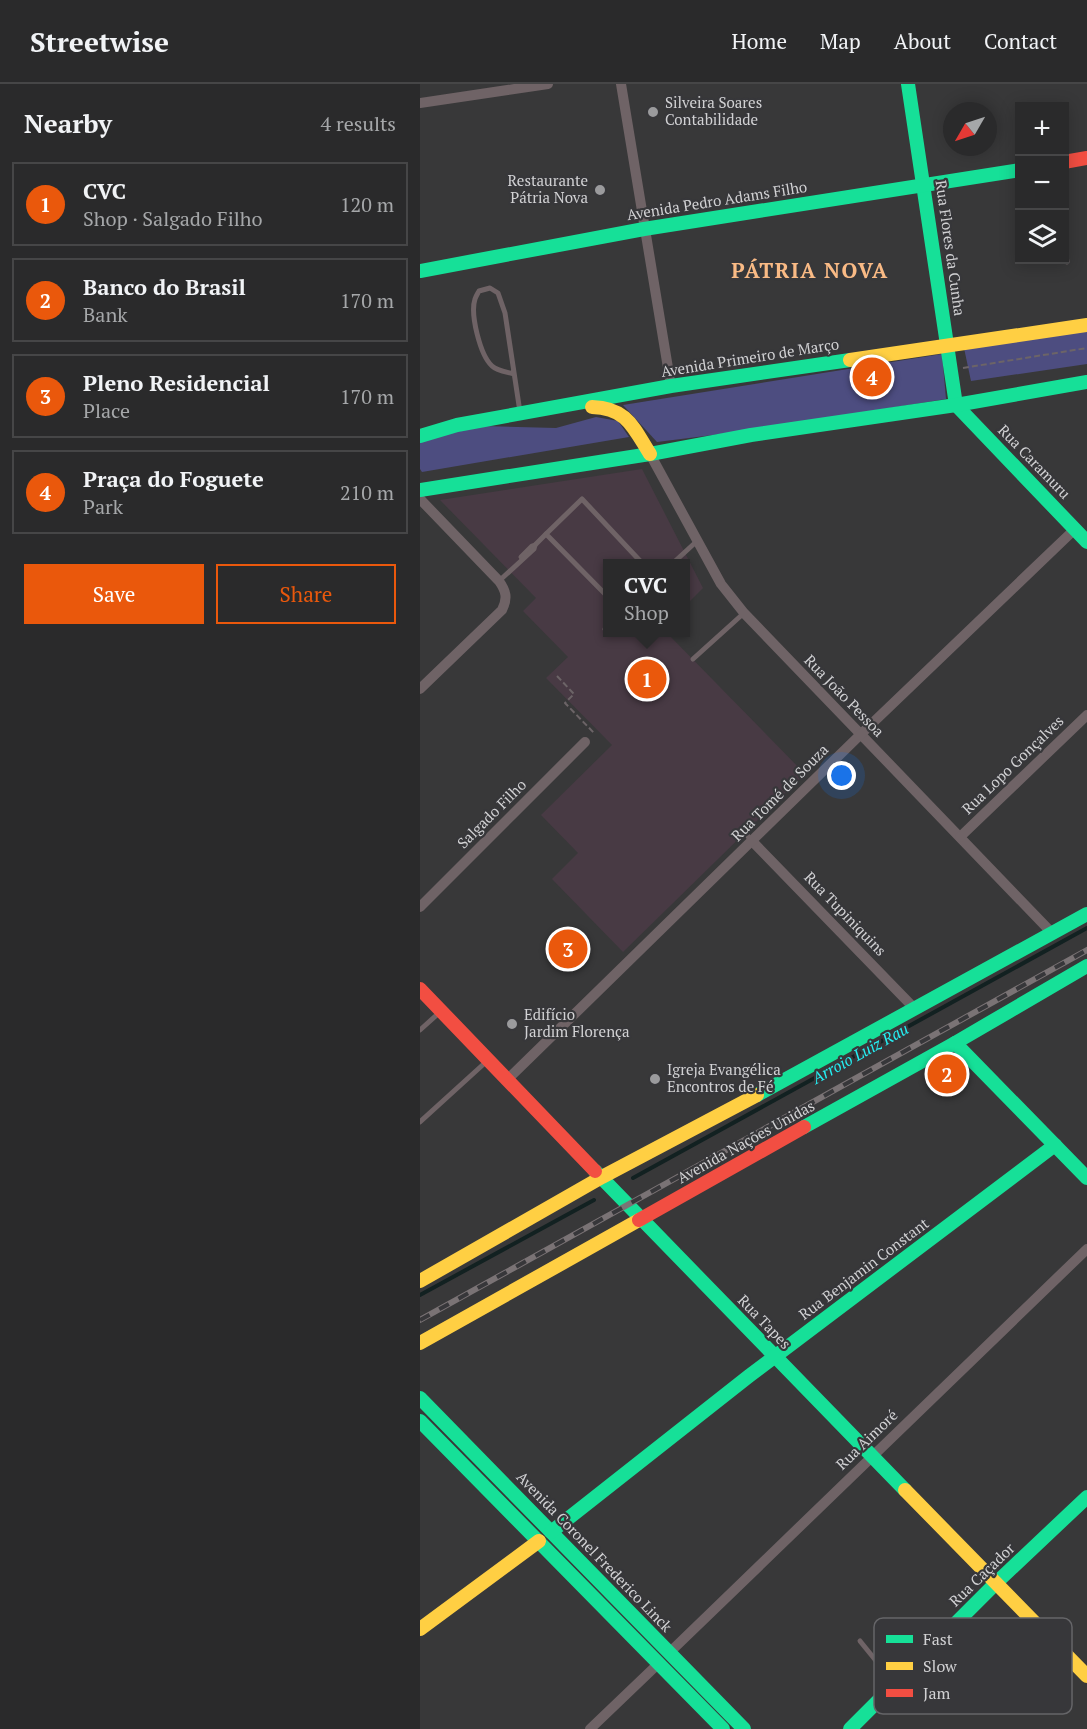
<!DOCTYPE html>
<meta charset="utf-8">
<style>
body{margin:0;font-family:"PT Serif",serif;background:#323233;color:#f1f3f6}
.controls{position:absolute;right:18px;top:18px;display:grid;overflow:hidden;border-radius:0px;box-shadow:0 3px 15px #0003}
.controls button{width:54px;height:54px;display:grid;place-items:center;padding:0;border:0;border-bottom:2px solid #464647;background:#2a2a2b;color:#f1f3f6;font:30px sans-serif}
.compass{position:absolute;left:523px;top:18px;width:54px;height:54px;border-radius:50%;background:#2a2a2b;box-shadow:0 3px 15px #0003;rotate:231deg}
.you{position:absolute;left:422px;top:692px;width:21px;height:21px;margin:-15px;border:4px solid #fff;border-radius:50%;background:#1a73e8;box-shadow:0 0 0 9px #1a73e833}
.badge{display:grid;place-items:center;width:39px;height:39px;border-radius:50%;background:#ea580c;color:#fff;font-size:20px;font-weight:700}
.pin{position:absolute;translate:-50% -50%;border:3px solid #fff;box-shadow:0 2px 6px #0006}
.popup{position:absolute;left:183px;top:475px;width:87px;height:78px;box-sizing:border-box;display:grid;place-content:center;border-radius:0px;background:#2a2a2b;filter:drop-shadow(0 2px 4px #0005);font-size:20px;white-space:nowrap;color:#a5a7a9}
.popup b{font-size:22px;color:#f1f3f6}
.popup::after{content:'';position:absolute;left:50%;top:100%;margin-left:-12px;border:12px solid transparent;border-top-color:#2a2a2b}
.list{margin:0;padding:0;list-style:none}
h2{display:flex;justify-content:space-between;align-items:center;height:78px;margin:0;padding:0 24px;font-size:26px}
h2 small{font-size:20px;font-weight:400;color:#a5a7a9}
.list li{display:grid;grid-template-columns:39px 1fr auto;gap:18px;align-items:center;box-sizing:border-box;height:84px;margin:0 12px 12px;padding:0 12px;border:2px solid #464647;border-radius:0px}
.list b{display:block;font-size:22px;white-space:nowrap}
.list p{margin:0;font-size:20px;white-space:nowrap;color:#a5a7a9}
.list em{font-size:20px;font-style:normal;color:#a5a7a9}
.actions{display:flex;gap:12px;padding:18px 24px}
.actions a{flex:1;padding:14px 0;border:2px solid #ea580c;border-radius:0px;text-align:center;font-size:21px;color:#ea580c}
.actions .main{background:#ea580c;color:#fff}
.icon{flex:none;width:33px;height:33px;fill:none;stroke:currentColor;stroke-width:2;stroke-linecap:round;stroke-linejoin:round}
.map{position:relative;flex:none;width:667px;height:1645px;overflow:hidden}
header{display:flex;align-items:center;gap:36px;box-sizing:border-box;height:84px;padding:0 30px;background:#2a2a2b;border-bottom:2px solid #464647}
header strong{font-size:28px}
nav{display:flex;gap:33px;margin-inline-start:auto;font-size:21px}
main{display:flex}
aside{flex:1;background:#2a2a2b}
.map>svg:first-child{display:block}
.commercial{fill:#483a44}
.green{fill:#4d4d80}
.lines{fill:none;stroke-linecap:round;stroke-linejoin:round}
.stream{stroke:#122121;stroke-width:4}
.path{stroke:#6c6467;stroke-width:2;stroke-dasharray:6 3;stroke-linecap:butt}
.lane{stroke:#6f6366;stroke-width:5}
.street{stroke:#6f6366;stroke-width:10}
.fast{stroke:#16e098;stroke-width:14}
.slow{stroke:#ffcf43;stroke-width:14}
.jam{stroke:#f24e42;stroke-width:14}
.rail-casing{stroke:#7a7375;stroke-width:6}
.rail{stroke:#37373a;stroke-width:4;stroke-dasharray:11;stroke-linecap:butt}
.poi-dot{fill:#9b9b9d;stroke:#37373a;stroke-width:2}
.labels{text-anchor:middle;stroke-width:4.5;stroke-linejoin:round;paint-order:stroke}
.poi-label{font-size:15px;fill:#d1d1d3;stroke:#37373a;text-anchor:start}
.street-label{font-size:15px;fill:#d1d1d3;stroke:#37373a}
.water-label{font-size:16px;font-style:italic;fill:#25eff2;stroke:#37373a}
.district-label{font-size:21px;font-weight:bold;letter-spacing:1.5px;fill:#f9ba85;stroke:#37373a}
.key{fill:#37373a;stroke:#656568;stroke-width:1.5}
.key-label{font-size:16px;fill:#d1d1d3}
</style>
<header>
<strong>Streetwise</strong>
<nav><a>Home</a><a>Map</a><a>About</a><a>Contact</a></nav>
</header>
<main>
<aside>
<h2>Nearby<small>4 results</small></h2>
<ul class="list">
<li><span class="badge">1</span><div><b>CVC</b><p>Shop · Salgado Filho</p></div><em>120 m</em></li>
<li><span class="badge">2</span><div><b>Banco do Brasil</b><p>Bank</p></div><em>170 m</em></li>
<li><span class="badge">3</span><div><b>Pleno Residencial</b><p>Place</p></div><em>170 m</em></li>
<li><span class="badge">4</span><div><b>Praça do Foguete</b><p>Park</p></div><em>210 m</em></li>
</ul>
<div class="actions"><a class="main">Save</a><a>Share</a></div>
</aside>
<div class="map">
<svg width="667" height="1645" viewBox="0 0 667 1645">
<rect width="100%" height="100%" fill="#383839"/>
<polygon class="commercial" points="222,385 283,504 266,521 266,480 188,480 188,548 247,549 385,690 203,868 132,795 158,769 121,731 192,661 126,594 148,573 103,527 116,514 20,416"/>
<g class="green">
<polygon points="667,246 667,280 551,297 544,264"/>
<polygon points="522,270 526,315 333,346 237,358 203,321"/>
<polygon points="176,333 198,337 209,353 2,388 0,385 0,356 63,342 136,344"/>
</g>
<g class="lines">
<g class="stream">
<polyline points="213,1094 667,844"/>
<polyline points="0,1211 174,1116"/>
</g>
<g class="path">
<polyline points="543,284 667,264"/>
<polyline points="137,592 154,610 145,619 174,649 173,650"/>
</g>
<g class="lane">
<polyline points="644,159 647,178"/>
<path d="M94,290C87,288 77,287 72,282C60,271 50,230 55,215C56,212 58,209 59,207L70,204L78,209L85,229L100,328"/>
<polyline points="101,473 112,462 115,461"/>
<polyline points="252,480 277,457"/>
<polyline points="79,497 114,465 115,461 126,450"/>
<polyline points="188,513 126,450 162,415 223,480"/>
<polyline points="185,545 188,541"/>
<polyline points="273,575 324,529"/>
<polyline points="325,749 332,757"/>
<polyline points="0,946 20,928"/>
<polyline points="0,1038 67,977"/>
<polyline points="440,1557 474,1599"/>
</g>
<g class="street">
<polyline points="201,0 251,302"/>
<polyline points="0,19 128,0"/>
<polyline points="230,370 301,500 324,529 632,849"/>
<path d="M0,415L79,497C86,507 88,514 82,526L0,605"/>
<polyline points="540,753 667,631"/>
<polyline points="332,757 495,925"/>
<polyline points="0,823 165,658"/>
<polyline points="87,996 440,651 655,445"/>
<polyline points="249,1569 667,1165"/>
<polyline points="170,1645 239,1579"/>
</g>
<g class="fast">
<polyline points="488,0 536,321"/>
<polyline points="0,187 224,145 600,86"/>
<polyline points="536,321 667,458"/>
<polyline points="0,352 37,341 251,302 430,276"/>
<polyline points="0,406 230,370 331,351 536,321 667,298"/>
<polyline points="535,959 667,1094"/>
<polyline points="337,1011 667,830"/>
<polyline points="384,1043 535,959 667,882"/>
<polyline points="175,1087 485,1406"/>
<polyline points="0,1314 324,1645"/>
<polyline points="0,1337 303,1645"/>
<polyline points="131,1448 329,1292 635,1061"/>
<polyline points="430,1645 576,1499 667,1413"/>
</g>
<g class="slow">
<polyline points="430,276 667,241"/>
<path d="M172,323C207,324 213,343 230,370"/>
<polyline points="0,1197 182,1093 337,1011"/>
<polyline points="0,1259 219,1136"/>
<polyline points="485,1406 667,1592"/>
<polyline points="0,1545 119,1457"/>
</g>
<g class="jam">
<polyline points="644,78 667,74"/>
<polyline points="0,905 175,1087"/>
<polyline points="219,1136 384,1043"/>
</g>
<defs>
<polyline id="rail" points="0,1236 667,866"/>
</defs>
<use href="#rail" class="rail-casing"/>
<use href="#rail" class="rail"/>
</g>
<g class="poi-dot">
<circle cx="233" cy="28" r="6"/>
<circle cx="180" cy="106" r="6"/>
<circle cx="92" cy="940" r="6"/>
<circle cx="235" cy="995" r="6"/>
</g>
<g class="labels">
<g class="poi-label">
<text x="245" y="24">Silveira Soares<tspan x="245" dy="17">Contabilidade</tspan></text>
<text x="168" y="102" text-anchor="end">Restaurante<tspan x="168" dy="17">Pátria Nova</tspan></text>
<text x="104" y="936">Edifício<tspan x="104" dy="17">Jardim Florença</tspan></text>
<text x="247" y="991">Igreja Evangélica<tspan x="247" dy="17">Encontros de Fé</tspan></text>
</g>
<g class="street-label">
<text transform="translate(297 117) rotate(-9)" y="5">Avenida Pedro Adams Filho</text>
<text transform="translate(530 164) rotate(82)" y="5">Rua Flores da Cunha</text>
<text transform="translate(330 274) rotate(-9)" y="5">Avenida Primeiro de Março</text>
<text transform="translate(614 378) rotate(46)" y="5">Rua Caramuru</text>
<text transform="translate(424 612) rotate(46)" y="5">Rua João Pessoa</text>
<text transform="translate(593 681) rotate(-44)" y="5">Rua Lopo Gonçalves</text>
<text transform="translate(360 709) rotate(-45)" y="5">Rua Tomé de Souza</text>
<text transform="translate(72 730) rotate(-45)" y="5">Salgado Filho</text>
<text transform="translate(425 830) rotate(46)" y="5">Rua Tupiniquins</text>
<text transform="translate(326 1058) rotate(-29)" y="5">Avenida Nações Unidas</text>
<text transform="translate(444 1185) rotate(-37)" y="5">Rua Benjamin Constant</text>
<text transform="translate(344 1238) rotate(46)" y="5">Rua Tapes</text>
<text transform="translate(447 1356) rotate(-44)" y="5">Rua Aimoré</text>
<text transform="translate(174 1468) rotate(46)" y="5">Avenida Coronel Frederico Linck</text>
<text transform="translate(562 1491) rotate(-44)" y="5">Rua Caçador</text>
</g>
<g class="water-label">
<text transform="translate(440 969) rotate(-29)" y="6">Arroio Luiz Rau</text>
</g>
<g class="district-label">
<text x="390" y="194">PÁTRIA NOVA</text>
</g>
</g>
<rect x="454" y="1534" width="198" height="96" rx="9" class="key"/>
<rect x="466" y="1551" width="27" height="8" fill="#16e098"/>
<rect x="466" y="1578" width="27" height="8" fill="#ffcf43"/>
<rect x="466" y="1605" width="27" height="8" fill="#f24e42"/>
<g class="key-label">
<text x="503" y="1561">Fast</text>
<text x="503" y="1588">Slow</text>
<text x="503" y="1615">Jam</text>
</g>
</svg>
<div class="controls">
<button>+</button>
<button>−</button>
<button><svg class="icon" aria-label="layers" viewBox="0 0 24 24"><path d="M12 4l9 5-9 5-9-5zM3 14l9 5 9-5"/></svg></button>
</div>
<svg class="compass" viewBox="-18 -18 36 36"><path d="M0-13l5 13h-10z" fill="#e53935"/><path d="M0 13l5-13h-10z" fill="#a5a7a9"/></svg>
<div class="you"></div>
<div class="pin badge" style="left:227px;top:595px">1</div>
<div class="popup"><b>CVC</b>Shop</div>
<div class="pin badge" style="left:527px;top:990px">2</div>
<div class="pin badge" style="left:148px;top:865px">3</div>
<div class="pin badge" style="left:452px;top:293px">4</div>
</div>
</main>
